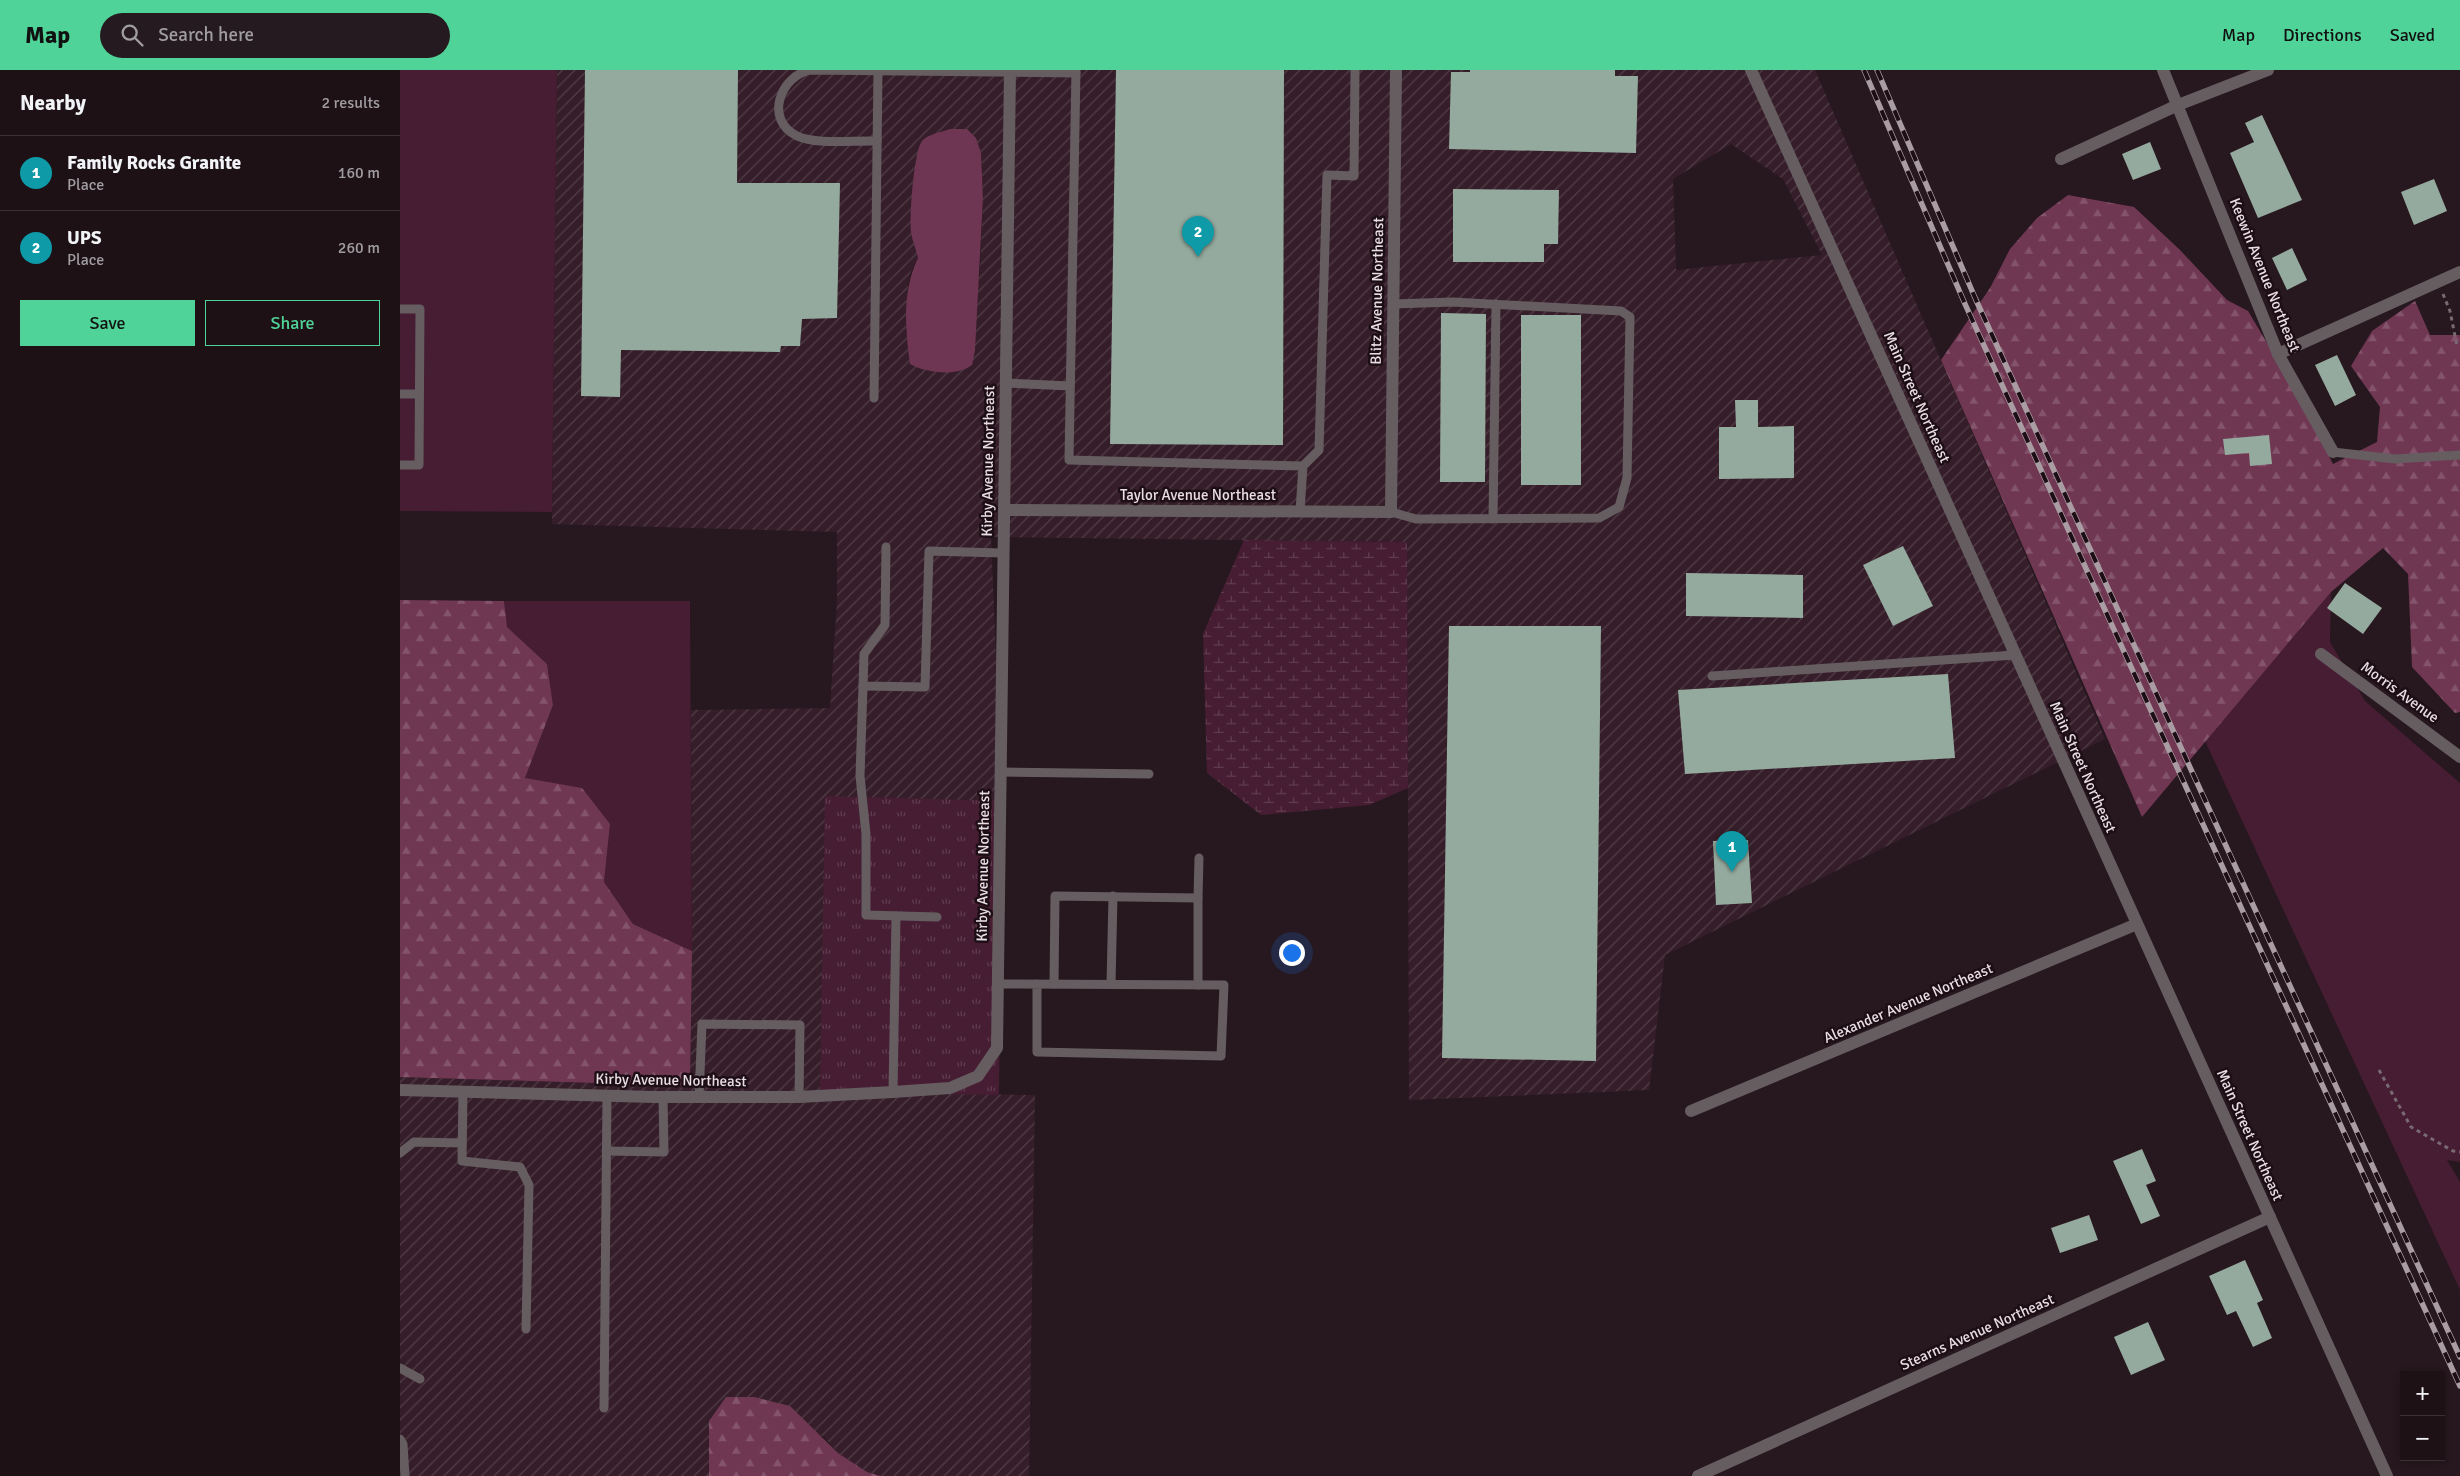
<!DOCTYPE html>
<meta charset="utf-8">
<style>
body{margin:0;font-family:Signika,sans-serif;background:#251a1f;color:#f1f3f6}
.controls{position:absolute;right:15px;bottom:15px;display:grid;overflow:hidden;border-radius:0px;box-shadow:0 2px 8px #0003}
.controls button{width:45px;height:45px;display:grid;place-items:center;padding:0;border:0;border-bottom:1px solid #3b3135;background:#1d1116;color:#f1f3f6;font:25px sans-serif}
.you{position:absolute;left:891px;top:882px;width:18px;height:18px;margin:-12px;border:4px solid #fff;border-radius:50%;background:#1a73e8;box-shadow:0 0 0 8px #1a73e833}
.badge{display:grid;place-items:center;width:32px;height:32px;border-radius:50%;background:#50d398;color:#fff;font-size:16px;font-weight:700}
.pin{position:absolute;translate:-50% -41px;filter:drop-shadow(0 1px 2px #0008)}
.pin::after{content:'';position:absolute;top:26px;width:18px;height:15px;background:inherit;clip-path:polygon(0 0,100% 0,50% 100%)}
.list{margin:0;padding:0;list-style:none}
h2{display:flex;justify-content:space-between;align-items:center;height:65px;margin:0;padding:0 20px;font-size:21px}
h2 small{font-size:16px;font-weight:400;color:#a09da1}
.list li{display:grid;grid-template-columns:32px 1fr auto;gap:15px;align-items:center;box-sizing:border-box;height:75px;padding:0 20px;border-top:1px solid #3b3135}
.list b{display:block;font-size:19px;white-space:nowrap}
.list p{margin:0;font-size:16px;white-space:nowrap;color:#a09da1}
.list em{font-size:16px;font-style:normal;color:#a09da1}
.actions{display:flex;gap:10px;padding:15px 20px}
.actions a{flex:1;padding:11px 0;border:1px solid #50d398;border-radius:0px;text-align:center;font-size:18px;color:#50d398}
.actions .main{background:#50d398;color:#111}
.icon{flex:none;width:28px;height:28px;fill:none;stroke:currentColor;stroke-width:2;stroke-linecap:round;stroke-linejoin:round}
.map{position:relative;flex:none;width:2060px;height:1406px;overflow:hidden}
header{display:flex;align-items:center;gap:30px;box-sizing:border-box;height:70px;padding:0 25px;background:#50d398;color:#111}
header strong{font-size:24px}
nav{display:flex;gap:28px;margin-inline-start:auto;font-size:18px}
.search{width:350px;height:45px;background:#251a1f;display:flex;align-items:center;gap:12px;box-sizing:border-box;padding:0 18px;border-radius:28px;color:#a09da1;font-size:19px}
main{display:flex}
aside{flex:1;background:#1d1116}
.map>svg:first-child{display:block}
.industrial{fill:url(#industrial-furrows);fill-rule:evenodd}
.grass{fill:#461d32}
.forest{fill:url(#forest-firs)}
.wetland{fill:url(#wetland-marsh)}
.park{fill:url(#park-tufts)}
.water{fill:#6f3653}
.building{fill:#95aa9e}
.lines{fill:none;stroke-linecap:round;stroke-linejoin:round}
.path{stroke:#786a70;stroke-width:3;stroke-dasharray:4 4;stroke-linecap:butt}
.lane{stroke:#665d61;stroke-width:9}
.street{stroke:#665d61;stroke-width:12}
.rail-casing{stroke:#a99ca2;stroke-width:5.5}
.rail{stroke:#1d0e15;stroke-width:4;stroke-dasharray:11;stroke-linecap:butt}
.labels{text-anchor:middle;stroke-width:5;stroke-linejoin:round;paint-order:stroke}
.street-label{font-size:15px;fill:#e9dee3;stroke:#1d0e15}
</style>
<header>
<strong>Map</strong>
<div class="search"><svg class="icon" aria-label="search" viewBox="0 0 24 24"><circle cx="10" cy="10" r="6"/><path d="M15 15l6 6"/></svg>Search here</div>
<nav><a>Map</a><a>Directions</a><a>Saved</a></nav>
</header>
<main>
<aside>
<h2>Nearby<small>2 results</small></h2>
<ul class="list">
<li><span class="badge" style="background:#0f9aa8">1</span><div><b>Family Rocks Granite</b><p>Place</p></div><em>160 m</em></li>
<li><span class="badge" style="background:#0f9aa8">2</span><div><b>UPS</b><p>Place</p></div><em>260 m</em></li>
</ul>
<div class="actions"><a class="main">Save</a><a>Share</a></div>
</aside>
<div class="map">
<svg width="2060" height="1406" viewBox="0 0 2060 1406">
<defs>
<pattern id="industrial-furrows" width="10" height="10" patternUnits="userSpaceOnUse" patternTransform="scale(1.25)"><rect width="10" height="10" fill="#351e29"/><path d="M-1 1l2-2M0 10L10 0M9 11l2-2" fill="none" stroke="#523e48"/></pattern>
<pattern id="forest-firs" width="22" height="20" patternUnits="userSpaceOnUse" patternTransform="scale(1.25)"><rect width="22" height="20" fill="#703753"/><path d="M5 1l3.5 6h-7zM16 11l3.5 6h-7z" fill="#84546c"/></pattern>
<pattern id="wetland-marsh" width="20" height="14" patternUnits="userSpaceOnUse" patternTransform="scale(1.25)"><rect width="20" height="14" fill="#461d32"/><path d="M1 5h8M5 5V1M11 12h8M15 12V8" fill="none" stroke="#613d50"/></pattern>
<pattern id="park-tufts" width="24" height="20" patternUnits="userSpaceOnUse" patternTransform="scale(1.25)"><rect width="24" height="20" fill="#461d32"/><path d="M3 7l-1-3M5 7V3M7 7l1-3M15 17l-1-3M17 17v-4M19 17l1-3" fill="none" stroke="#613d50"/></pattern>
</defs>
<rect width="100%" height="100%" fill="#27171e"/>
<path class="industrial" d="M157,0H1415L1705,669L1265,885L1249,1020L1009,1030L1007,472L591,467L602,731L420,1022L635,1025L629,1406H481L467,1402L438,1383L424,1367L326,1327L309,1351V1406H0V1007L290,1016L292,881L291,640L430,638L437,531V462L152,454ZM520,73L581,83L583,128L580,200L577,223L506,265L508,214L511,201L518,188L511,146L515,103ZM1331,74L1383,109L1422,185L1276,200L1273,109Z"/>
<g class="grass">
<polygon points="0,0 157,0 152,442 0,441"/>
<polygon points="1931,522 1930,572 1965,631 2060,713 2060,1092 2047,1090 2060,1112 2060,1220 1805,671"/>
<polygon points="104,531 290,531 292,881 233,854 204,812 210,754 125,708 153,635 147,594 106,557"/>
</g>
<g class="forest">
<polygon points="1668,125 1734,137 1780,180 1827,230 1848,241 1898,325 1933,394 1977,372 1980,337 1951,296 1972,261 2015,231 2030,265 2060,265 2060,642 2055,643 2012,597 2008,504 1983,478 1931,522 1742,747 1541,290 1590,218 1610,179 1637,148"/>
<polygon points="0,530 104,531 107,557 147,594 153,635 125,708 182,718 210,754 204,812 233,854 292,881 290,1016 0,1007"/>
<polygon points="326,1327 354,1327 390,1336 438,1383 467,1402 481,1406 309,1406 309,1351"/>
</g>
<polygon class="wetland" points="844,470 1007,472 1008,718 969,735 861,745 807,703 803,564"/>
<polygon class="park" points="425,726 602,731 599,1025 420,1022"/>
<path class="water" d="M550,59H567L576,68L581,83L583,128L575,280L572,295C556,307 526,303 510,294C505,259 502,220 518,188C516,179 512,170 511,162C509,148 514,80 522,71C528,64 542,62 550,59Z"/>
<g class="building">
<polygon points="185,0 338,0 337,113 440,113 437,248 402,249 400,276 381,276 380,282 221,280 220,327 181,326"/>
<polygon points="716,0 884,0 883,375 710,374"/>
<polygon points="1070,0 1215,0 1215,6 1238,6 1236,83 1049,79 1051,2 1070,2"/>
<polygon points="1862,45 1902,130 1858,148 1830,83 1854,72 1845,53"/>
<polygon points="1750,72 1761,99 1733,110 1722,84"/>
<polygon points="2034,109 2047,141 2014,155 2001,122"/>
<polygon points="1053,119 1159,120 1158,174 1144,174 1144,192 1053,192"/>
<polygon points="1892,178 1907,210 1887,220 1872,188"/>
<polygon points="1041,243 1086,244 1085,412 1040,412"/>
<rect x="1121" y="245" width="60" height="170"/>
<polygon points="1937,285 1956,325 1935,336 1915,295"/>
<polygon points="1335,330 1358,330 1358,357 1394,356 1394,408 1319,409 1319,357 1336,357"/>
<polygon points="1869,365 1872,394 1850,396 1849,383 1825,385 1823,369"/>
<polygon points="1503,476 1533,536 1493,556 1463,495"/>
<polygon points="1286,503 1403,505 1403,548 1286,546"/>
<polygon points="1945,513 1982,538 1963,564 1927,538"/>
<polygon points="1049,556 1201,556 1196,991 1042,988"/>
<polygon points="1548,604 1555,688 1285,704 1278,620"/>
<polygon points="1348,770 1352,833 1316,835 1313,771"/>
<polygon points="1742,1079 1756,1111 1746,1115 1760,1146 1741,1154 1713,1091"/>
<polygon points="1689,1145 1698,1170 1660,1183 1651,1158"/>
<polygon points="1845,1190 1863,1230 1857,1233 1872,1268 1853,1277 1836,1241 1827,1245 1809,1206"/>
<polygon points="1748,1252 1765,1290 1731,1305 1714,1267"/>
</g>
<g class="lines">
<g class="path">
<polyline points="2043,224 2050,241 2057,276"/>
<polyline points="1979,1000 2011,1057 2053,1081 2060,1082"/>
</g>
<g class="lane">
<polyline points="676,0 669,390 903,396"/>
<path d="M477,71C455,70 416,75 397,66C364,50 380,6 410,0L676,3"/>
<polyline points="0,239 20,239 19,395 0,395"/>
<polyline points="606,313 670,316"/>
<polyline points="0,324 19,324"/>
<polyline points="474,328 478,1"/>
<polyline points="1933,382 1995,389 2060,385"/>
<polyline points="900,441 903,396 919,380 927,105 954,106 955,0"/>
<polyline points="991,442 1016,449 1199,448 1219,437 1227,408 1230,247 1221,241 1053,232 993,234"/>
<polyline points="1093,449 1096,234"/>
<polyline points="486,477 485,555 464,584 463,616 525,617 529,481 602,483"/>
<polyline points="1312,606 1615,585"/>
<polyline points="463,616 460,706 466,764 466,845 537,847"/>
<polyline points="600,702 749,704"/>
<polyline points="798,828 799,788"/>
<polyline points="598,914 824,915 821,986 637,982 637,914"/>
<polyline points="654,914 655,826 798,828 798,915"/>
<polyline points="711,914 713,826"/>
<polyline points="63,1022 62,1091 120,1097 129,1115 126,1259"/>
<polyline points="493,1022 496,846"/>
<polyline points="299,1027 302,954 400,955 399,1027"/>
<polyline points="206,1081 264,1082 263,1027"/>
<polyline points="0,1083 14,1072 62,1073"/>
<polyline points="0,1298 20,1309"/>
<polyline points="204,1338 207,1026"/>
<polyline points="0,1369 3,1374 5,1406"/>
</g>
<g class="street">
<polyline points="1351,0 1987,1406"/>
<polyline points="1763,0 1878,284 1933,382"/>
<polyline points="1661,89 1778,35 1868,0"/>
<polyline points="1878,284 2060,202"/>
<polyline points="604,440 991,442 996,0"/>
<polyline points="1921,584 2060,687"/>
<polyline points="0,1020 254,1027 399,1027 493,1022 550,1018 578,1006 597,978 610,0"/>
<polyline points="1291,1041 1737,854"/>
<polyline points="1298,1406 1870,1147"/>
</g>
<defs>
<g id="rail">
<polyline points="1464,0 1565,234 2060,1316"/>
<polyline points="1477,0 1576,230 2060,1287"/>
</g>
</defs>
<use href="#rail" class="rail-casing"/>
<use href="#rail" class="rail"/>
</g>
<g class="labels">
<g class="street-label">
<text transform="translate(1865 205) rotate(68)" y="5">Keewin Avenue Northeast</text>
<text transform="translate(977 221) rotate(-89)" y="5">Blitz Avenue Northeast</text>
<text transform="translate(1517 327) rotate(66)" y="5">Main Street Northeast</text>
<text transform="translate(588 391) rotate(-89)" y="5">Kirby Avenue Northeast</text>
<text x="798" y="430">Taylor Avenue Northeast</text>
<text transform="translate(2000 622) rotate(36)" y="5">Morris Avenue</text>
<text transform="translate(1683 697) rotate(66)" y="5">Main Street Northeast</text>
<text transform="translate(583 796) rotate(-89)" y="5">Kirby Avenue Northeast</text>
<text transform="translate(1508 933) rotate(-23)" y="5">Alexander Avenue Northeast</text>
<text transform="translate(271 1010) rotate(1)" y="5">Kirby Avenue Northeast</text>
<text transform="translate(1850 1065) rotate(66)" y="5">Main Street Northeast</text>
<text transform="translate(1577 1262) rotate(-24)" y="5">Stearns Avenue Northeast</text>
</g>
</g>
</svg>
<div class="controls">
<button>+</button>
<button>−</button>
</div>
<div class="you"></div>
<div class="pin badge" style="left:1332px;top:802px;background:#0f9aa8">1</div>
<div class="pin badge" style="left:798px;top:187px;background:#0f9aa8">2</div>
</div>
</main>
